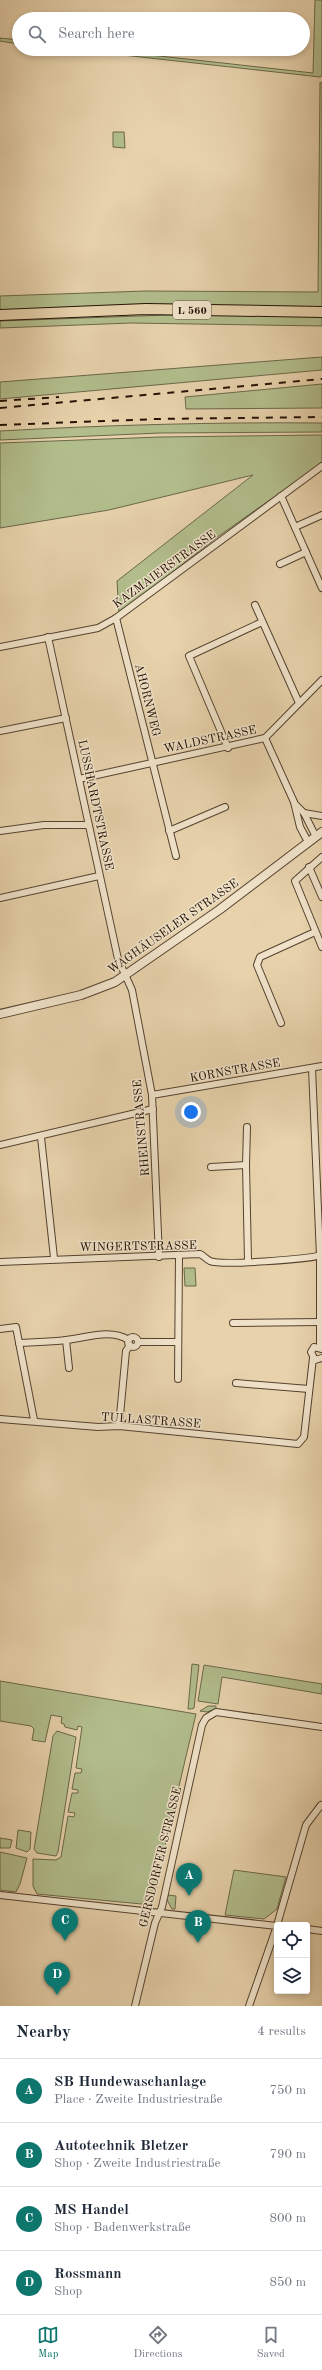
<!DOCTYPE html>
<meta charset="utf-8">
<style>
body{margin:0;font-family:"Old Standard TT",serif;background:#f6f6f7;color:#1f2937}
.controls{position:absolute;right:12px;bottom:12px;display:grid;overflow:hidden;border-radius:4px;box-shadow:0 2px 6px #0003}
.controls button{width:36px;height:36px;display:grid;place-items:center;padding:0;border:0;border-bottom:1px solid #e0e1e3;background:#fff;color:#1f2937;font:20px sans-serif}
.you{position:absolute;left:191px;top:1112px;width:14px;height:14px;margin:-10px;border:3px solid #fff;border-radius:50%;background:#1a73e8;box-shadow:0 0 0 6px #1a73e833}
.badge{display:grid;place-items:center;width:26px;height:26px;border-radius:50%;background:#0f766e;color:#fff;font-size:13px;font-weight:700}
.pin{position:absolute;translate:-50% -33px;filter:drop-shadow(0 1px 2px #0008)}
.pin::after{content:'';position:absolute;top:21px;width:14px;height:12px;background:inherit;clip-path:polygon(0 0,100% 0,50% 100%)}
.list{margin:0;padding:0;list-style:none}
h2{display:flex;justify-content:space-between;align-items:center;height:52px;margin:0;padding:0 16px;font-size:17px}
h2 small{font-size:13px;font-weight:400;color:#747a83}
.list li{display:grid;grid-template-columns:26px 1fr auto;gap:12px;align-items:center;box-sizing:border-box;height:64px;padding:0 16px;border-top:1px solid #e0e1e3}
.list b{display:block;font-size:15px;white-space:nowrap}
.list p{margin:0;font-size:13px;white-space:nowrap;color:#747a83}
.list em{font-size:13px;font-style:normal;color:#747a83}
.icon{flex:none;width:22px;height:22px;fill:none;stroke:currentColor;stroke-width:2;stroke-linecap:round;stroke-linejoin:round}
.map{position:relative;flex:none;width:322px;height:2006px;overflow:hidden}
.search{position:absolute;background:#fff;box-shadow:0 2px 6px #0003;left:12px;right:12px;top:12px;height:44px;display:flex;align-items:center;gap:10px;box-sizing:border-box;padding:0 14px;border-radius:22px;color:#747a83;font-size:15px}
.sheet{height:308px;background:#fff}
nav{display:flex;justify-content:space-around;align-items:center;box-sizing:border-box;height:56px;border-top:1px solid #e0e1e3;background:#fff;font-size:11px;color:#747a83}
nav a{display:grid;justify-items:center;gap:2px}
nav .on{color:#0f766e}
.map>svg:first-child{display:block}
.green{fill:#b2bd8c;stroke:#6b6848}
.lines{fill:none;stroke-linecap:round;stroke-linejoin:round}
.minor-casing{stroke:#55422f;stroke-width:8}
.tertiary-casing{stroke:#55422f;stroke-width:10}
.primary-casing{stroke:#241205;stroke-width:12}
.minor{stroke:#efe2c9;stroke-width:6}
.tertiary{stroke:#efe2c9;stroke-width:8}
.primary{stroke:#e7d2ac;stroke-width:10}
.rail{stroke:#241205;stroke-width:2;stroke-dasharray:7 7;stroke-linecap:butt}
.labels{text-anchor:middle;stroke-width:3;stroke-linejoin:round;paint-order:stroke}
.shield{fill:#efe2c9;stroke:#615040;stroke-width:1}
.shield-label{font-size:11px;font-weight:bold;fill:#241205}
.street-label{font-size:12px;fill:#241205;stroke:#efe2c9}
</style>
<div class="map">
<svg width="322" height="2006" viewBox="0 0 322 2006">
<rect width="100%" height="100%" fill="#e7d2ac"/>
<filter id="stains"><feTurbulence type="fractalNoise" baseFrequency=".005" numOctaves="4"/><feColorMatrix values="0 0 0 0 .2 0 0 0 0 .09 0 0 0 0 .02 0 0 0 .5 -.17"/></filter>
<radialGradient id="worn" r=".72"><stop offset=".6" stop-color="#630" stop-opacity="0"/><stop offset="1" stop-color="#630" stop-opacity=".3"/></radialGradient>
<g class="green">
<polygon points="315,0 322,0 322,76 320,77 69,49 96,49 313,73"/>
<polygon points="0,38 19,40 19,44 0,41"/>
<polygon points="320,82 322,83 322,308 253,306 0,311 0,296 145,291 318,292"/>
<polygon points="113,132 124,132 125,148 113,147"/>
<polygon points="252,314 322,316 322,326 131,323 0,328 0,321 167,315"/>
<polygon points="322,357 322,370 0,399 0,382"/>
<polygon points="322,384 322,408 186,409 185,397"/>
<path d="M322,423V432L160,433L0,440V431C107,425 215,422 322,423Z"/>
<polygon points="322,435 322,463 216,538 119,614 117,581 253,475 109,510 0,528 0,443 160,437"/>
<polygon points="184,1268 195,1268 196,1286 185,1286"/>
<polygon points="192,1664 199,1665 194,1708 191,1709 188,1709"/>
<polygon points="204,1665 322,1684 322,1694 222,1677 218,1704 198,1701"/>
<polygon points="0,1681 196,1714 163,1854 157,1859 156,1867 159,1873 152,1905 37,1894 33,1886 33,1859 56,1860 61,1857 68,1816 74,1817 75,1813 68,1812 72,1793 78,1793 78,1790 72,1789 75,1773 81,1773 82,1769 76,1768 82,1727 78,1726 77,1730 65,1727 64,1724 61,1723 62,1717 51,1715 45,1742 32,1740 34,1729 31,1726 0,1721"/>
<polygon points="208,1706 216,1706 216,1709 207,1712 200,1711"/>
<polygon points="57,1731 76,1737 58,1852 56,1856 37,1853 34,1849 53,1736"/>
<polygon points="18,1830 31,1832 30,1849 27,1852 16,1848"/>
<polygon points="0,1838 12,1840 10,1848 0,1848"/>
<polygon points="0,1852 27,1858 20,1884 16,1892 0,1890"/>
<polygon points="234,1870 286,1877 277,1909 264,1919 225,1915"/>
<polygon points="168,1895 176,1896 175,1909 172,1909 167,1900"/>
</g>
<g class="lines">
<defs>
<g id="minor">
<polyline points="281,496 322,588"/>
<polyline points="295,527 322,515"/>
<polyline points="280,564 306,552"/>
<polyline points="255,605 299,703"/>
<polyline points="116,618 176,856"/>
<polyline points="48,637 118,959 132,990 152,1095 159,1257"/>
<polyline points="0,647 98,628 116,618 322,466"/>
<polyline points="0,731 66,718"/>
<polyline points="265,738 294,802 300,827 308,842"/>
<polyline points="228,748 189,656 262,622"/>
<polyline points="79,779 265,738 322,680"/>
<polyline points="295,804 304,813 316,837"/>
<polyline points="304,813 322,816"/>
<polyline points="0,831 44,825 88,825"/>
<polyline points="169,831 225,807"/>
<polyline points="322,857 295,881 322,947"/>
<polyline points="309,867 322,897"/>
<polyline points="0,898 99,876"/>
<polyline points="281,1023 257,965 260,957 315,932"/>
<polyline points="312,1068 320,1256 320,1347"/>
<polyline points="152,1095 322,1066"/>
<polyline points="247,1127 246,1165 248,1261"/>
<polyline points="41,1137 54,1258"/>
<polyline points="0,1145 153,1109"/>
<polyline points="211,1167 246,1165"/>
<path d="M0,1262L200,1254C204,1256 206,1259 210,1261C222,1266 308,1259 322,1255"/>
<polyline points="233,1323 321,1322"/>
<polyline points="0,1329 16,1327 34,1420"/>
<circle cx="133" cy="1342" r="5"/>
<polyline points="66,1340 69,1368"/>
<polyline points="138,1342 178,1342"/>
<path d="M19,1343C35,1342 50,1342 66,1340C87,1338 109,1328 129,1340"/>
<polyline points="322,1349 314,1347 311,1352 315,1360 322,1358"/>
<polyline points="178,1379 179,1255"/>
<polyline points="236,1383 309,1389"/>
<polyline points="0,1419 98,1427 119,1426 298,1444 304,1437 313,1358"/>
<polyline points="119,1426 126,1351 130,1345"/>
<polyline points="0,1895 277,1926 249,2006"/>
<polyline points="277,1925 306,1825 321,1805"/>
<polyline points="307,1929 322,1931"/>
<polyline points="135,2006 155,1923 162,1907 202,1725 206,1718 216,1712 322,1727"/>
</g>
<polyline id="tertiary" points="0,1014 81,995 115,982 219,910 322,832"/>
<polyline id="primary" points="0,315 146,309 322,312"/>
</defs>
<use href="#minor" class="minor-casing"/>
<use href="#tertiary" class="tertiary-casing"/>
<use href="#primary" class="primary-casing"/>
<use href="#minor" class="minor"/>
<use href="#tertiary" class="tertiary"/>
<use href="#primary" class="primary"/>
<g class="rail">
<polyline points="0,401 59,397"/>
<polyline points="0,408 322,379"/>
<polyline points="0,425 157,419 322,417"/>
</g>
</g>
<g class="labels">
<rect class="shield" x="173" y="301" width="38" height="18" rx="3"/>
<g class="shield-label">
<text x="192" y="314">L 560</text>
</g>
<g class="street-label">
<text transform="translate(164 569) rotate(-36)" y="4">KAZMAIERSTRASSE</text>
<text transform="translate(148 700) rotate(76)" y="4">AHORNWEG</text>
<text transform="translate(210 739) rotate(-12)" y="4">WALDSTRASSE</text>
<text transform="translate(96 805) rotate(78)" y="4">LUSSHARDTSTRASSE</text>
<text transform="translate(173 926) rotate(-35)" y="4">WAGHÄUSELER STRASSE</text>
<text transform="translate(235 1070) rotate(-10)" y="4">KORNSTRASSE</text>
<text transform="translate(141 1128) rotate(-95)" y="4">RHEINSTRASSE</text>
<text transform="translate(138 1246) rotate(-1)" y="4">WINGERTSTRASSE</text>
<text transform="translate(151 1420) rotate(4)" y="4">TULLASTRASSE</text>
<text transform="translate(160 1857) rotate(-76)" y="4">GERSDORFER STRASSE</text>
</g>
</g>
<rect width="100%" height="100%" filter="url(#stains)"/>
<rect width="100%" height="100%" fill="url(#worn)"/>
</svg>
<div class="controls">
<button><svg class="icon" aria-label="locate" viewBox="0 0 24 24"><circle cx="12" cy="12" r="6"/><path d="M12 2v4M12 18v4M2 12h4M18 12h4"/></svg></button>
<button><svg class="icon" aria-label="layers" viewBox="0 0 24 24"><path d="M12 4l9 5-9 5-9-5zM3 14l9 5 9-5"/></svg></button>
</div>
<div class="you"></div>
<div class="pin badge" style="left:189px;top:1896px">A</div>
<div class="pin badge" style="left:198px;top:1943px">B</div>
<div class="pin badge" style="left:65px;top:1941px">C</div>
<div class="pin badge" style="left:57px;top:1995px">D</div>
<div class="search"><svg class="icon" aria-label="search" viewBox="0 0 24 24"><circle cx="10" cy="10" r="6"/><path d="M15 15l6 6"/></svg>Search here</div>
</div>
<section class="sheet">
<h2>Nearby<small>4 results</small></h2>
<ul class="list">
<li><span class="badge">A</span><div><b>SB Hundewaschanlage</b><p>Place · Zweite Industriestraße</p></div><em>750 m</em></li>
<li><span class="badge">B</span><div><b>Autotechnik Bletzer</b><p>Shop · Zweite Industriestraße</p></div><em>790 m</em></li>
<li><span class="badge">C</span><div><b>MS Handel</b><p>Shop · Badenwerkstraße</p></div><em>800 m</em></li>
<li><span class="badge">D</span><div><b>Rossmann</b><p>Shop</p></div><em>850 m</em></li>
</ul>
</section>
<nav>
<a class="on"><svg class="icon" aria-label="map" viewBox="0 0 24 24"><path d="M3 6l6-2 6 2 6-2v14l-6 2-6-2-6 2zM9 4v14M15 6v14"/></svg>Map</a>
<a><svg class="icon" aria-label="directions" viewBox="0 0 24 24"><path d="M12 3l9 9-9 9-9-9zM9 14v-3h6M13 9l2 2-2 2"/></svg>Directions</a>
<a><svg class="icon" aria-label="saved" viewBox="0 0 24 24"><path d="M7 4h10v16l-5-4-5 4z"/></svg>Saved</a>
</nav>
